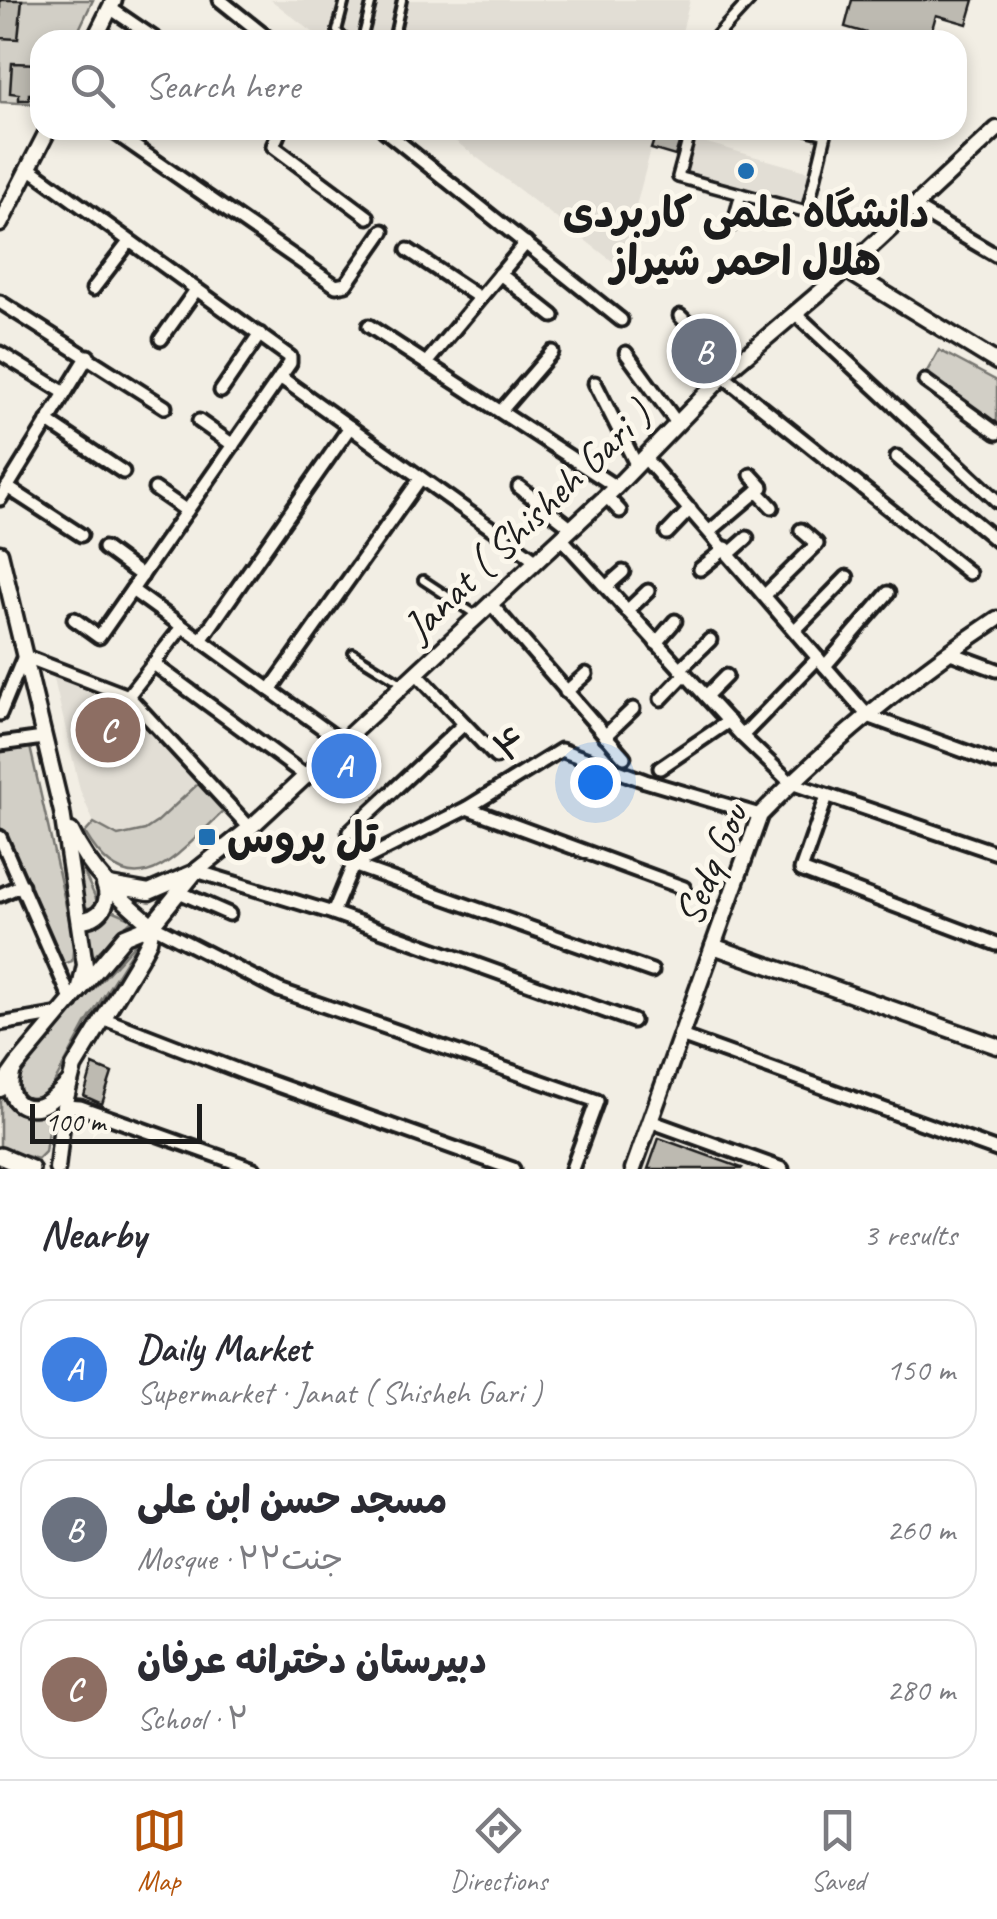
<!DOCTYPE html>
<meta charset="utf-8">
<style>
body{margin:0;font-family:Caveat,"Playpen Sans Arabic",sans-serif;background:#f2f2f3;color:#2b2b33}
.scale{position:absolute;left:30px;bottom:25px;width:172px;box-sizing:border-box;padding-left:10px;border:5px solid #1c1c1c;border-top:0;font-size:28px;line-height:35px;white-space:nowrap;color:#1c1c1c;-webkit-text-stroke:8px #fbf7ec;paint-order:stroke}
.you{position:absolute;left:595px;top:782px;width:35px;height:35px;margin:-25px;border:8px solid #fff;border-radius:50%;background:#1a73e8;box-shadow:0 0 0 15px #1a73e833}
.badge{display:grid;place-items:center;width:65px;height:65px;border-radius:50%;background:#b45309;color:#fff;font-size:32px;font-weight:700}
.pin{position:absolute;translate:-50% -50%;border:5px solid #fff;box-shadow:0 2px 10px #0006}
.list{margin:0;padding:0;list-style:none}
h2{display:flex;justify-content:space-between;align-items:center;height:130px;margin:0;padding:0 40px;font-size:42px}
h2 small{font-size:32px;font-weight:400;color:#7c7c81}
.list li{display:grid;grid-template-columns:65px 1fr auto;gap:30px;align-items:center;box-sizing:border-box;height:140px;margin:0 20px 20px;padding:0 20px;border:2px solid #e1e1e2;border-radius:30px}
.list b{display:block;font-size:38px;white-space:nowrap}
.list p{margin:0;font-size:32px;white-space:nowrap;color:#7c7c81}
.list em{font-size:32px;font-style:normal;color:#7c7c81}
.icon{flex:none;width:55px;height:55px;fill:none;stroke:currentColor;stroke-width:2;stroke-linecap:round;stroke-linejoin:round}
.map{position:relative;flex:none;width:997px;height:1169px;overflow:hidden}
.search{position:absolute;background:#fff;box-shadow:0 5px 15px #0003;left:30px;right:30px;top:30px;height:110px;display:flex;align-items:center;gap:25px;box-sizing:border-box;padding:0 35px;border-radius:30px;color:#7c7c81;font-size:38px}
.sheet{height:610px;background:#fff}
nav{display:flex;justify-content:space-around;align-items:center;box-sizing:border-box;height:140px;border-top:2px solid #e1e1e2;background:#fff;font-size:28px;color:#7c7c81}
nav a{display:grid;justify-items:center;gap:5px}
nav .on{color:#b45309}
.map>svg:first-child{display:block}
.built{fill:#e2ded5}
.green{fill:#d2cfc6;stroke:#777671;stroke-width:2.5}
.building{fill:#bdbab1;stroke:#1c1c1c;stroke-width:2.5}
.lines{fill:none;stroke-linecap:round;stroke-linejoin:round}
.service-casing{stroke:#1c1c1c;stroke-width:14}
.pedestrian-casing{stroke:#1c1c1c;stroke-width:16}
.minor-casing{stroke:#1c1c1c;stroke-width:19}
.tertiary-casing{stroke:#1c1c1c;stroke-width:21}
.secondary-casing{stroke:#1c1c1c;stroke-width:22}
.service{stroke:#fbf7ec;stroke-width:6}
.pedestrian{stroke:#fbf7ec;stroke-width:9}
.minor{stroke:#fbf7ec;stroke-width:11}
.tertiary{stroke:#fbf7ec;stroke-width:14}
.secondary{stroke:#fbf7ec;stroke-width:15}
.poi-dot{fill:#1f6fb2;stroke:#fbf7ec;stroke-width:4}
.labels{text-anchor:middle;stroke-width:10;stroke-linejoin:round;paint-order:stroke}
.poi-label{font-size:42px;font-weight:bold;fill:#1c1c1c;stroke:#fbf7ec}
.street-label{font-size:42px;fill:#1c1c1c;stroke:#fbf7ec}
</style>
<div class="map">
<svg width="997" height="1169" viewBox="0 0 997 1169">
<rect width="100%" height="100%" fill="#f2eee4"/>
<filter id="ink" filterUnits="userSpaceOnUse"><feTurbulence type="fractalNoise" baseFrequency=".01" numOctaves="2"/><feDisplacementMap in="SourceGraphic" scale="20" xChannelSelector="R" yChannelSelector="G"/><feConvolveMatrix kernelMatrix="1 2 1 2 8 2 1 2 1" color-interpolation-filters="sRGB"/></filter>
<g filter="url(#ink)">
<g class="built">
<polygon points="271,0 690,0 680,40 323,40"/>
<polygon points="441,130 656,130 620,267"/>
<polygon points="693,139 810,172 801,206 683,171"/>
<polygon points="57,672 121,698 199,783 145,830 118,836 94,823 80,790 53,675"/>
</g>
<g class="green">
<polygon points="0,0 93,0 74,40 40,40 40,104 0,102"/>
<polygon points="939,350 997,381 997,427 925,375"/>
<polygon points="30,747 74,941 72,961 63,964 0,827 0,749"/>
<path d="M199,783L226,809C180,851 134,917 85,833L94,823L118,836L145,830L157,822Z"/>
<polygon points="71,844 97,901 91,909 83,906"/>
<polygon points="112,910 133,919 89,961 87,924 97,924"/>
<polygon points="141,937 86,1024 46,1098 35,1102 22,1101 12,1085 21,1068"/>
<polygon points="4,1092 37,1113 51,1110 45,1152 38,1159 0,1149 0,1097"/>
</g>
<g class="building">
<polygon points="0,0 22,0 18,39 0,38"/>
<polygon points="852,0 974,0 967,24 936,15 929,40 891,40 845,27"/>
<polygon points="12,63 40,64 40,94 29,94 29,100 19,100 19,94 10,93"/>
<polygon points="657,130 683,130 675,156 651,149"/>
<polygon points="93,1065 112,1073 102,1104 84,1096"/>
<polygon points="659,1138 742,1168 741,1169 648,1169"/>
</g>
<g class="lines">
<defs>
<g id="service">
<polyline points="345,0 337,31 345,40"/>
<polyline points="362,40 372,0"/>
<polyline points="393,40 402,0"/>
<polyline points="423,580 476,615"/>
<polyline points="353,653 403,684"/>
</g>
<g id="pedestrian">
<polyline points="716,37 750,0"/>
<polyline points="691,130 678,177 807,212 827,130"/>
<polyline points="810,130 826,134"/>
<polyline points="732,226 741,194"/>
</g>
<g id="minor">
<polyline points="220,0 270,40"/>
<polyline points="110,8 157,40"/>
<polyline points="111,130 336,286 346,284 383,231"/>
<polyline points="280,130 273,146 368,217"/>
<polyline points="384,130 621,320"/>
<polyline points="29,168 290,357 290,363 99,637 74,619"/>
<polyline points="914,207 997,256"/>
<polyline points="408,250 480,298"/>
<polyline points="500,274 553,316"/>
<polyline points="93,289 129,242"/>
<polyline points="0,302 165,407"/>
<polyline points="795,313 997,501"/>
<polyline points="680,316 732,367"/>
<polyline points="369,326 616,487"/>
<polyline points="161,339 196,290"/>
<polyline points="0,353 65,393"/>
<polyline points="626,353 677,423"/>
<polyline points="427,362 526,243"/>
<polyline points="723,376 969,573"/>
<polyline points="280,377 537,561"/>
<polyline points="925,381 997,433"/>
<polyline points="595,383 636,464"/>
<polyline points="221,391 260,334"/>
<polyline points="501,411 552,352"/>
<polyline points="47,421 123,472"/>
<polyline points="199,421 233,445"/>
<polyline points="644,457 868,716 997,763"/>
<polyline points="897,457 997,541"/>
<polyline points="7,487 81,535"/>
<polyline points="519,487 572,528"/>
<polyline points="155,489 187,511"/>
<polyline points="757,491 772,507"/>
<polyline points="606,496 620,511"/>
<polyline points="0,499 88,356"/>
<polyline points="710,531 762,487 751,475"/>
<polyline points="667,533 690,509"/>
<polyline points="561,538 742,736 791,783 997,853"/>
<polyline points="104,548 142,576"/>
<polyline points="730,553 747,538"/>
<polyline points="700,569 726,548"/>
<polyline points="606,587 623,572"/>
<polyline points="132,590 342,742"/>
<polyline points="765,595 817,544 801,530"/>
<polyline points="491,604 624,757"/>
<polyline points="627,611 648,591"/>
<polyline points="795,630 847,577"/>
<polyline points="201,640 350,427"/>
<polyline points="656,643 675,621"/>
<polyline points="948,652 997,670"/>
<polyline points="155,665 306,776"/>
<polyline points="825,666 888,593"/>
<polyline points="680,669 710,640"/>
<polyline points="416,673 496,757"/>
<polyline points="270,690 420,479"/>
<polyline points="566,692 586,674"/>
<polyline points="128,696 182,627"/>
<polyline points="706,696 726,676"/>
<polyline points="661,699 685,674"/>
<polyline points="0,714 24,656 128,696 250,828"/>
<polyline points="605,736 633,709"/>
<polyline points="742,736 818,658"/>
<polyline points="0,744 43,738"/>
<polyline points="660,768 729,721"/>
<polyline points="827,796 801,870 997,944"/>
<polyline points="467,808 684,888"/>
<polyline points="349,832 464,724"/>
<polyline points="0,837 72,1002"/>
<polyline points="353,865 652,971"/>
<polyline points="196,871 333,913 633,1021"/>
<polyline points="179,892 229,914"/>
<polyline points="0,895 22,885"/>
<polyline points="333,913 353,865 467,808 561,750 645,781 760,815"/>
<polyline points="152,925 279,990 597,1101 572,1169"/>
<polyline points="102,1018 247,1074 513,1169"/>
<polyline points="0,1024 59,1014"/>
<polyline points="681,1036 997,1150"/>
<polyline points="64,1106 80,1107 254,1169"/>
<polyline points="650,1121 782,1169"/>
</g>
<g id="tertiary">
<polyline points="94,40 114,0"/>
<polyline points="0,224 48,130"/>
<polyline points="846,270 997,362"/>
<polyline points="0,553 62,812 85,965 80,988"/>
<path d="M71,831C90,872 118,896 152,925"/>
<polyline points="109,885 149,892 193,873"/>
<path d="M80,920C100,919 112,904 104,884"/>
<polyline points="713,946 997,1046"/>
<path d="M12,1074C7,1091 14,1110 36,1107C49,1105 61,1090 70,1082"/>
<polyline points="0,1089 17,1065 125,936 152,925 196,871 250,828 616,487 732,367 846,270 997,129"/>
<polyline points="57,1169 64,1106 74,1067 140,958 149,941 152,925"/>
<path d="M633,1169L760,815C831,742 912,676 997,619"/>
</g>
<polyline id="secondary" points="0,1156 31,1169"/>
</defs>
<use href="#service" class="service-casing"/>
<use href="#pedestrian" class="pedestrian-casing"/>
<use href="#minor" class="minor-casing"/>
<use href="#tertiary" class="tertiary-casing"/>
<use href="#secondary" class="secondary-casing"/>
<use href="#service" class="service"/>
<use href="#pedestrian" class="pedestrian"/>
<use href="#minor" class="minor"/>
<use href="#tertiary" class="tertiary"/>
<use href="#secondary" class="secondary"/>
</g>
</g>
<g class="poi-dot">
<circle cx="746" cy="171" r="10"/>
<rect x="197" y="827" width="20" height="20" rx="5"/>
</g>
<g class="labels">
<g class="poi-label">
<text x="746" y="227">دانشگاه علمی کاربردی<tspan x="746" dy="48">هلال احمر شیراز</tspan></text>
<text x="227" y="852" text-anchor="start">تل پروس</text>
</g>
<g class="street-label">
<text transform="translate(526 520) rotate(-44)" y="15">Janat ( Shisheh Gari )</text>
<text transform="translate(510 743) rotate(-32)" y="15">۴</text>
<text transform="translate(710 864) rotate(-67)" y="15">Sedq Gou</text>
</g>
</g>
</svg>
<div class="scale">100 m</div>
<div class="you"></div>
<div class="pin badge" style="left:344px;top:766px;background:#3f7fe0">A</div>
<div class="pin badge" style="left:704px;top:351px;background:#6b7280">B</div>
<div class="pin badge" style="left:108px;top:730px;background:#8d6e63">C</div>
<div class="search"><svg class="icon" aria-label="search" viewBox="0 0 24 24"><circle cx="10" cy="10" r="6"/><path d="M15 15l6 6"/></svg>Search here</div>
</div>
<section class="sheet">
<h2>Nearby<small>3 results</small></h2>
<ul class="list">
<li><span class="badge" style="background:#3f7fe0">A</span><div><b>Daily Market</b><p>Supermarket · Janat ( Shisheh Gari )</p></div><em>150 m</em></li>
<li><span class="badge" style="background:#6b7280">B</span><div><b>مسجد حسن ابن علی</b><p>Mosque · جنت۲۲</p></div><em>260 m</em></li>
<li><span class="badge" style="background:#8d6e63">C</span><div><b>دبیرستان دخترانه عرفان</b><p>School · ۲</p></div><em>280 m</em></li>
</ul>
</section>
<nav>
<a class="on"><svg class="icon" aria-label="map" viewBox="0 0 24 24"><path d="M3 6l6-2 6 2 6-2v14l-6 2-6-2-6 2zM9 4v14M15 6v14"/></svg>Map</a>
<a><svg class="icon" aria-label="directions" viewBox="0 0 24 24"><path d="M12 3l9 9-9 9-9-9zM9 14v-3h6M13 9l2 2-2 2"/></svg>Directions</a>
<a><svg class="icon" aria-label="saved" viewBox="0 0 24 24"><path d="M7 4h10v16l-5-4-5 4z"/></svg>Saved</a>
</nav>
